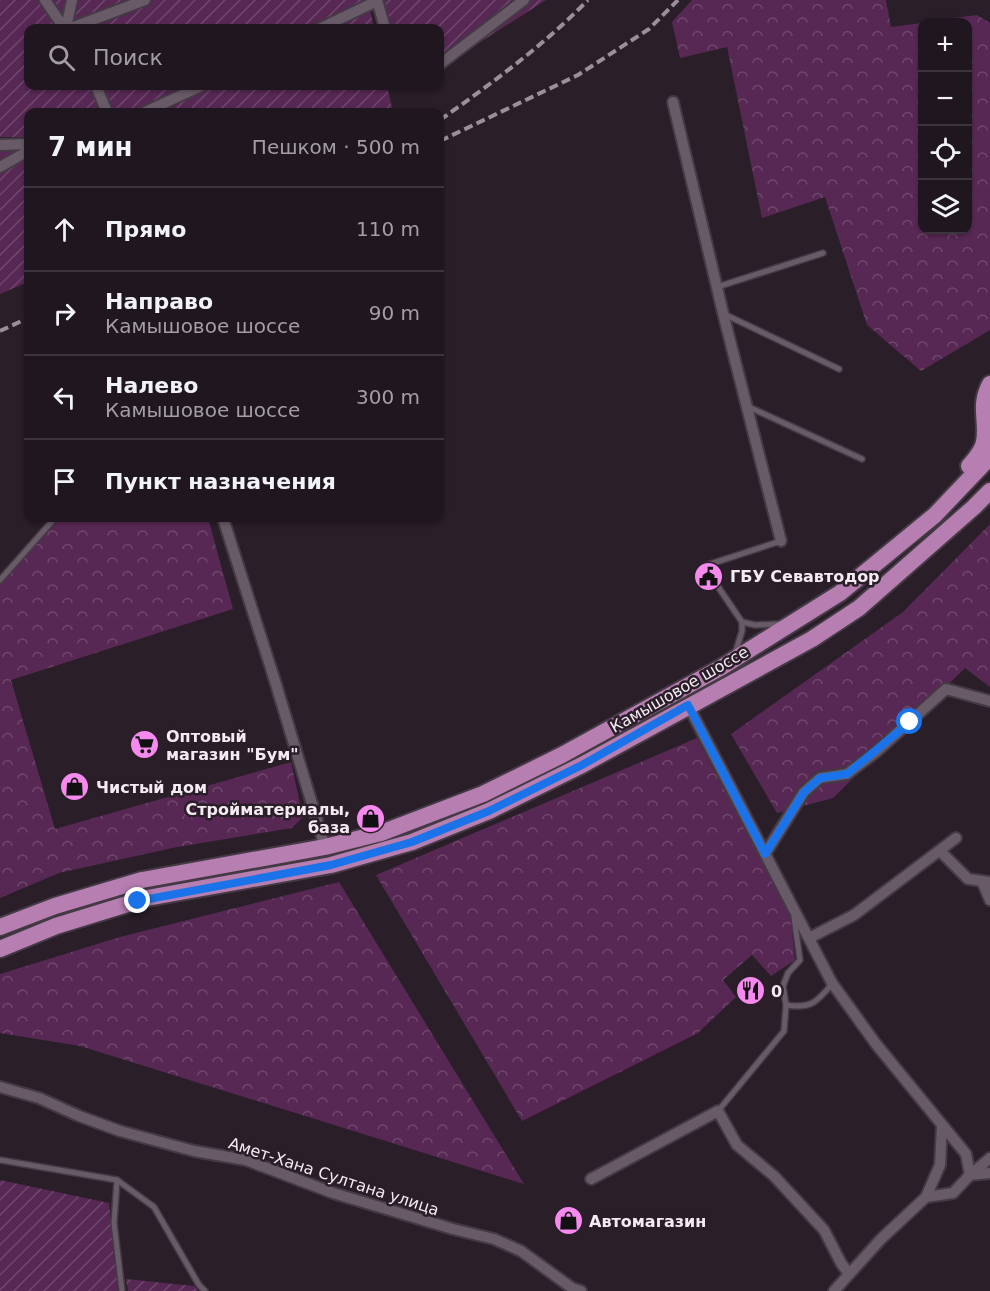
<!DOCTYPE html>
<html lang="ru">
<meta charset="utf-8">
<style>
body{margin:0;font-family:"DejaVu Sans",sans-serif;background:#2d232c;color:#f1f3f6}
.controls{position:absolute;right:18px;top:18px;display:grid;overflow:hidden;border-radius:12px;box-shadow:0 2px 4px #0004}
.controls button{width:54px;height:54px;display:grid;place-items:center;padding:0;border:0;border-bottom:2px solid #3d353d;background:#20161f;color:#f1f3f6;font:30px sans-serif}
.stop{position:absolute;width:18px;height:18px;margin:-14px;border:4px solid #1a73e8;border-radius:50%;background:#fff}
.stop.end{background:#1a73e8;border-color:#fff;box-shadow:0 2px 6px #0008}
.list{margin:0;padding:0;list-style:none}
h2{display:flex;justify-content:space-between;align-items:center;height:78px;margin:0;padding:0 24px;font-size:26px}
h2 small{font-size:20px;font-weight:400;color:#a29fa4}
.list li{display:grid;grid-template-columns:39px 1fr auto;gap:18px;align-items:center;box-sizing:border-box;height:84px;padding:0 24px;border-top:2px solid #3d353d}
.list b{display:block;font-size:22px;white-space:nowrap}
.list p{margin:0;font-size:20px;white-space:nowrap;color:#a29fa4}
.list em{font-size:20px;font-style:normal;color:#a29fa4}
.icon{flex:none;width:33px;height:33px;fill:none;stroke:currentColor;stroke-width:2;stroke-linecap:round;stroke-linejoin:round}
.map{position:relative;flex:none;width:990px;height:1291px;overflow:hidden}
.search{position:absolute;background:#20161f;box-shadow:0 2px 4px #0004;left:24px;top:24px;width:420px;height:66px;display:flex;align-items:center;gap:15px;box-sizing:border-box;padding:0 21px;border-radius:12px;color:#a29fa4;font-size:22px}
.panel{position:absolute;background:#20161f;box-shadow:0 2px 4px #0004;left:24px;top:108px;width:420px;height:414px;border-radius:12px}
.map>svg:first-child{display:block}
.forest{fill:url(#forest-crowns)}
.garden{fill:url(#garden-furrows)}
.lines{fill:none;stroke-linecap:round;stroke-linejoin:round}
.lane-casing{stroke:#443a44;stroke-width:8}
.street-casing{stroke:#443a44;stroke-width:14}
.primary-casing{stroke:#443a44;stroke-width:20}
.lane{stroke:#695a67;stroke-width:5}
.street{stroke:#695a67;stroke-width:10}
.primary{stroke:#b67eb1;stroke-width:16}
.rail{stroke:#9b909a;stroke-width:4;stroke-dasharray:9 4.5;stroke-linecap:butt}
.route{stroke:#1a73e8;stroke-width:8}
.labels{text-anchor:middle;stroke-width:5;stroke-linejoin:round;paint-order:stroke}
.poi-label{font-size:16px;font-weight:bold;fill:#f4ebf3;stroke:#2a1e29;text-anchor:start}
.street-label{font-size:16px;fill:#f4ebf3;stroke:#2a1e29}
</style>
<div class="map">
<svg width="990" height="1291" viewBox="0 0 990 1291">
<defs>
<pattern id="forest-crowns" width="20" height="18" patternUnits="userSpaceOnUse" patternTransform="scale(1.5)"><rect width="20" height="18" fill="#572854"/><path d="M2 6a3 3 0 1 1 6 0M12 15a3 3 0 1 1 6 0" fill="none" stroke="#70476d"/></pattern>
<pattern id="garden-furrows" width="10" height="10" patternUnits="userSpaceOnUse" patternTransform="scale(1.5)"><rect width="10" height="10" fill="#572854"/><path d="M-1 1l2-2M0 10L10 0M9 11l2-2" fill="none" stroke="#70476d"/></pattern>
</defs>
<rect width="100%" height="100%" fill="#2a1e29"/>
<g class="forest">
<polygon points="692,0 886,0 891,27 922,23 922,230 968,230 968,22 923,22 977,15 990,23 990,330 921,371 867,325 825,197 762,218 727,47 680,58 672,22"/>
<polygon points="55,518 208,518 233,609 11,680 55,829 291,762 303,817 292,828 177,847 59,873 0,898 0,580"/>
<polygon points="990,524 990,687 965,668 833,798 777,813 731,734 903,612"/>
<polygon points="697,738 790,914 795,960 771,976 752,955 723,980 736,997 698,1033 522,1121 376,875"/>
<polygon points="339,882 524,1184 80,1046 0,1033 0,974 120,937"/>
</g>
<g class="garden">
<polygon points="0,0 368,0 374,28 28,28 28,86 387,86 393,112 28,112 28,137 0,137"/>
<polygon points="377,0 546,0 440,68 440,28 383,28"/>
<polygon points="28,140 28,282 0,294 0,141"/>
<polygon points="0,1180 109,1203 119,1291 0,1291"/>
<polygon points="126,1279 194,1286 198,1291 128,1291"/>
</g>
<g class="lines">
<defs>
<g id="lane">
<polyline points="717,287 823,253"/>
<polyline points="724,314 839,369"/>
<polyline points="749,407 862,459"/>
<polyline points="0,580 55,518"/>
<polyline points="742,622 755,625 779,624"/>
<polyline points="735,654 742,631 742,622 704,566 781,541"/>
<path d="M786,1005C811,1009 817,1002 832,984"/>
<polyline points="718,1111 784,1031 786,1005 783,986 788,973 800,960 794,917"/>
<polyline points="0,1160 117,1180 154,1207 199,1285 205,1291"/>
<polyline points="117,1180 114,1223 122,1291"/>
</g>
<g id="street">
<polyline points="45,0 64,28"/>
<polyline points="377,0 385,28"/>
<polyline points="66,28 72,0"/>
<polyline points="71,28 145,0"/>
<polyline points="321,28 377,1"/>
<polyline points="440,64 524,0"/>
<polyline points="96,86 107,112"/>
<polyline points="673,102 723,313 781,541"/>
<polyline points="145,112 201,86"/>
<polyline points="0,145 28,144"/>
<polyline points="0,167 28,151"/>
<polyline points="223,518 275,681 325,847"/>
<polyline points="688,705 832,983 876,1044 966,1154 970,1175"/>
<polyline points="940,851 968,879 990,882"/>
<polyline points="765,854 804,792 820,778 847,774 876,752 946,689 990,701"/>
<polyline points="982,881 990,900"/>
<polyline points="809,938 854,915 956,838"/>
<polyline points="0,1087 39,1098 79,1116 120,1131 194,1151 246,1160 333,1193 453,1229 494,1239 521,1251 572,1288 581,1291"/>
<polyline points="970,1175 990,1173"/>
<polyline points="591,1179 718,1111 737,1145 774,1176 824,1230 841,1263 849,1274"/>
<polyline points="926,1197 940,1165 942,1125"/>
<polyline points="834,1291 881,1239 926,1197 953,1193 970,1175 990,1158"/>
</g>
<g id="primary">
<path d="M969,466C975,459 982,452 984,442C988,420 978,406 990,384"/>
<polyline points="0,927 55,906 142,880 325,847 381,833 483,794 562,755 722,667 840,593 935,515 990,457"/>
<polyline points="0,949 56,926 147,898 331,865 412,842 489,811 582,765 812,639 859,608 974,507 990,491"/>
</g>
</defs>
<use href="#lane" class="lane-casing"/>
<use href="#street" class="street-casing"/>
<use href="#primary" class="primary-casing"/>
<use href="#lane" class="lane"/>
<use href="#street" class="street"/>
<use href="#primary" class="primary"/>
<g class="rail">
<path d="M440,120C492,83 543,46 588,0"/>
<polyline points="440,141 578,75 649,29 678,0"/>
<polyline points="0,331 28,318"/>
</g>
</g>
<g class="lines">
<polyline class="route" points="138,901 331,865 412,842 489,811 582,765 688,705 765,854 804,792 820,778 847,774 910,722"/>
</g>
<defs>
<symbol id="civic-disc" viewBox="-11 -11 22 22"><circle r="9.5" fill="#f589ee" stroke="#2a1e29"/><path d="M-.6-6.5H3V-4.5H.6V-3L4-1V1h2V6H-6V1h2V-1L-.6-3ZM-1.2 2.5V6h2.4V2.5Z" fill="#111"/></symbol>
<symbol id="supermarket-disc" viewBox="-11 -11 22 22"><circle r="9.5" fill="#f589ee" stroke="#2a1e29"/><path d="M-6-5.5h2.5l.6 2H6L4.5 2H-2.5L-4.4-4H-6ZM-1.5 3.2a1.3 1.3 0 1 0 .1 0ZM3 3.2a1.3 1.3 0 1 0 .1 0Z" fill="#111"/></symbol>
<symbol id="shop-disc" viewBox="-11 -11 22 22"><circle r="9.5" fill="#f589ee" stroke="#2a1e29"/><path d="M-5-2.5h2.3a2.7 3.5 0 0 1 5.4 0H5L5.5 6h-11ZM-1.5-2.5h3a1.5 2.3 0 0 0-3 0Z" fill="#111"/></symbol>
<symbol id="restaurant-disc" viewBox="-11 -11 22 22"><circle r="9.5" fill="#f589ee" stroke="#2a1e29"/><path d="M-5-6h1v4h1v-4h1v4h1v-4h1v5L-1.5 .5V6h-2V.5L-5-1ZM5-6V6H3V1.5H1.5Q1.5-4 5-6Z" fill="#111"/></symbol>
</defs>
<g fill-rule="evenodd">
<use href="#civic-disc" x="692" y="560" width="33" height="33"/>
<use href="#supermarket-disc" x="128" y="728" width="33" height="33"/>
<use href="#shop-disc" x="58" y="770" width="33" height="33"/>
<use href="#shop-disc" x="354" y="802" width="33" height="33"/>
<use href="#restaurant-disc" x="734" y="974" width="33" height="33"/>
<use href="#shop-disc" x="552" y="1204" width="33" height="33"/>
</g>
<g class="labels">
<g class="poi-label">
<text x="730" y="582">ГБУ Севавтодор</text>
<text x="166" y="742">Оптовый<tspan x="166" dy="18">магазин "Бум"</tspan></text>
<text x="96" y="793">Чистый дом</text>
<text x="350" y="815" text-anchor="end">Стройматериалы,<tspan x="350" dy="18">база</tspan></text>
<text x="771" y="997">0</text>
<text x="589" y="1227">Автомагазин</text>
</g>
<g class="street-label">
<text transform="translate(679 689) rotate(-30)" y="6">Камышовое шоссе</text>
<text transform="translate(334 1176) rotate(18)" y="6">Амет-Хана Султана улица</text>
</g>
</g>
</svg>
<div class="controls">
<button>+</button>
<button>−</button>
<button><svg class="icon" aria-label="locate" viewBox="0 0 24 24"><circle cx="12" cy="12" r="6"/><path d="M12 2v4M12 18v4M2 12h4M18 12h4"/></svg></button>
<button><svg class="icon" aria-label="layers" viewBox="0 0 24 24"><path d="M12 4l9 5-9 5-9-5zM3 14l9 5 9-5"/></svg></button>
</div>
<div class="stop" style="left:910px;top:722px"></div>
<div class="stop end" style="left:138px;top:901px"></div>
<div class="search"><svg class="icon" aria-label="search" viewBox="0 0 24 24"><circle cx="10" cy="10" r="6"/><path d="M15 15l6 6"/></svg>Поиск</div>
<section class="panel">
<h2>7 мин<small>Пешком · 500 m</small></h2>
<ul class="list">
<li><svg class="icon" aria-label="ahead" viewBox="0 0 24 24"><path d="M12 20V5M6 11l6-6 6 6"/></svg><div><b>Прямо</b></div><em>110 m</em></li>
<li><svg class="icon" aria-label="right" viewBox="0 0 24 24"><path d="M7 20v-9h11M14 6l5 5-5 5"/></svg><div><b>Направо</b><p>Камышовое шоссе</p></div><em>90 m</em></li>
<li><svg class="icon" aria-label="left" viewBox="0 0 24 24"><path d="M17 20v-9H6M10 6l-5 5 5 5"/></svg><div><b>Налево</b><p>Камышовое шоссе</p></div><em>300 m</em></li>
<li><svg class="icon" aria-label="arrive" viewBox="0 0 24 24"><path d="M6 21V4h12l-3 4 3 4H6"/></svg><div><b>Пункт назначения</b></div></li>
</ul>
</section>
</div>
